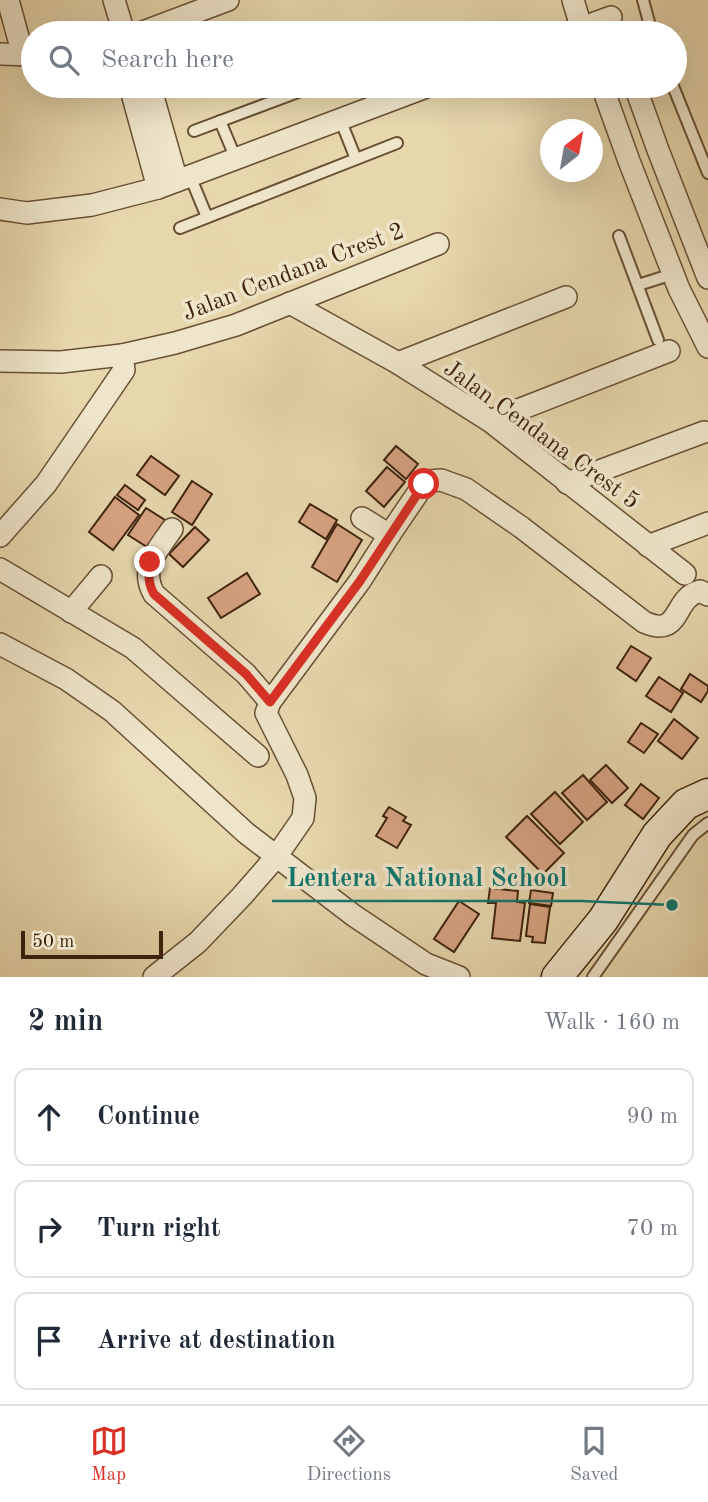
<!DOCTYPE html>
<meta charset="utf-8">
<style>
body{margin:0;font-family:"Old Standard TT",serif;background:#f6f6f7;color:#1f2937}
.compass{position:absolute;left:540px;top:119px;width:63px;height:63px;border-radius:50%;background:#fff;box-shadow:0 7px 28px #0002;rotate:31deg}
.scale{position:absolute;left:21px;bottom:18px;width:142px;box-sizing:border-box;padding-left:7px;border:4px solid #3f230d;border-top:0;font-size:19px;line-height:24px;white-space:nowrap;color:#3f230d;-webkit-text-stroke:5px #efe5ca;paint-order:stroke}
.stop{position:absolute;width:21px;height:21px;margin:-16px;border:5px solid #d93025;border-radius:50%;background:#fff}
.stop.end{background:#d93025;border-color:#fff;box-shadow:0 2px 7px #0008}
.list{margin:0;padding:0;list-style:none}
h2{display:flex;justify-content:space-between;align-items:center;height:91px;margin:0;padding:0 28px;font-size:30px}
h2 small{font-size:23px;font-weight:400;color:#747a83}
.list li{display:grid;grid-template-columns:46px 1fr auto;gap:21px;align-items:center;box-sizing:border-box;height:98px;margin:0 14px 14px;padding:0 14px;border:2px solid #e0e1e3;border-radius:14px}
.list b{display:block;font-size:26px;white-space:nowrap}
.list em{font-size:23px;font-style:normal;color:#747a83}
.icon{flex:none;width:38px;height:38px;fill:none;stroke:currentColor;stroke-width:2;stroke-linecap:round;stroke-linejoin:round}
.map{position:relative;flex:none;width:708px;height:977px;overflow:hidden}
.search{position:absolute;background:#fff;box-shadow:0 7px 28px #0002;left:21px;right:21px;top:21px;height:77px;display:flex;align-items:center;gap:18px;box-sizing:border-box;padding:0 24px;border-radius:38px;color:#747a83;font-size:26px}
.sheet{height:427px;background:#fff}
nav{display:flex;justify-content:space-around;align-items:center;box-sizing:border-box;height:98px;border-top:2px solid #e0e1e3;background:#fff;font-size:19px;color:#747a83}
nav a{display:grid;justify-items:center;gap:4px}
nav .on{color:#d93025}
.map>svg:first-child{display:block}
.building{fill:#d7a382;stroke:#3f230d;stroke-width:2}
.lines{fill:none;stroke-linecap:round;stroke-linejoin:round}
.lane-casing{stroke:#695035;stroke-width:14}
.street-casing{stroke:#695035;stroke-width:24}
.secondary-casing{stroke:#3f230d;stroke-width:33}
.lane{stroke:#efe5ca;stroke-width:10}
.street{stroke:#efe5ca;stroke-width:21}
.secondary{stroke:#efe5ca;stroke-width:30}
.route{stroke:#d93025;stroke-width:9}
.labels{text-anchor:middle;stroke-width:7;stroke-linejoin:round;paint-order:stroke}
.street-label{font-size:24px;fill:#3f230d;stroke:#efe5ca}
.leader{fill:none;stroke:#0f766e;stroke-width:2.5}
.callout-dot{fill:#0f766e;stroke:#efe5ca;stroke-width:2.5}
.callout-label{font-size:26px;text-anchor:middle;font-weight:bold;fill:#0f766e;stroke:#efe5ca;stroke-width:7;stroke-linejoin:round;paint-order:stroke}
</style>
<div class="map">
<svg width="708" height="977" viewBox="0 0 708 977">
<rect width="100%" height="100%" fill="#e7d7ad"/>
<filter id="stains"><feTurbulence type="fractalNoise" baseFrequency=".00286" numOctaves="4"/><feColorMatrix values="0 0 0 0 .2 0 0 0 0 .09 0 0 0 0 .02 0 0 0 .5 -.17"/></filter>
<radialGradient id="worn" r=".72"><stop offset=".6" stop-color="#630" stop-opacity="0"/><stop offset="1" stop-color="#630" stop-opacity=".3"/></radialGradient>
<g class="building">
<polygon points="396,446 418,464 406,479 384,460"/>
<polygon points="151,456 179,476 165,495 137,475"/>
<polygon points="387,467 405,482 384,507 366,491"/>
<polygon points="192,481 212,494 192,525 172,512"/>
<polygon points="125,485 145,500 138,510 117,495"/>
<polygon points="115,497 139,515 113,550 89,532"/>
<polygon points="310,504 337,520 326,539 299,522"/>
<polygon points="146,508 165,520 147,547 128,535"/>
<polygon points="337,524 362,540 337,582 312,567"/>
<polygon points="195,527 209,540 183,567 169,554"/>
<polygon points="247,573 260,594 221,618 208,598"/>
<polygon points="631,646 651,658 636,681 617,668"/>
<polygon points="690,674 708,686 708,691 701,702 681,689"/>
<polygon points="659,677 683,693 671,712 646,696"/>
<polygon points="674,719 698,738 682,759 658,741"/>
<polygon points="641,723 658,734 644,753 628,742"/>
<polygon points="606,765 628,788 612,803 590,780"/>
<polygon points="583,775 607,802 587,820 562,793"/>
<polygon points="641,784 659,798 643,819 625,805"/>
<polygon points="555,792 583,822 560,844 531,814"/>
<polygon points="389,807 406,817 403,821 411,825 397,848 376,836 387,818 383,816"/>
<polygon points="527,816 564,853 543,874 506,837"/>
<polygon points="490,888 518,891 517,902 525,903 520,941 492,938 496,903 488,903"/>
<polygon points="531,890 553,893 551,906 529,903"/>
<polygon points="459,901 479,914 454,952 434,939"/>
<polygon points="530,904 550,907 545,943 532,942 533,937 526,936"/>
</g>
<g class="lines">
<defs>
<g id="lane">
<polyline points="643,0 652,33"/>
<polyline points="452,33 454,32"/>
<polyline points="673,86 708,173"/>
<polyline points="340,119 356,159"/>
<polyline points="220,121 236,159"/>
<polyline points="194,131 314,86"/>
<polyline points="190,176 207,217"/>
<polyline points="180,228 397,143"/>
<polyline points="619,236 658,340"/>
<polyline points="638,285 673,274"/>
<polyline points="593,977 693,835 708,823"/>
</g>
<g id="street">
<polyline points="8,0 23,55"/>
<polyline points="114,0 124,33"/>
<polyline points="573,0 583,33"/>
<polyline points="140,33 228,0"/>
<polyline points="567,33 611,17"/>
<polyline points="0,54 33,55"/>
<polyline points="130,86 158,188"/>
<polyline points="150,86 177,181"/>
<polyline points="602,86 629,161 679,289 708,347"/>
<polyline points="635,86 658,150 708,278"/>
<polyline points="0,209 27,213 92,205 158,188 429,86"/>
<polyline points="290,303 398,363 490,421 685,574"/>
<polyline points="0,361 61,362 122,355 175,343 236,325 438,244"/>
<polyline points="398,363 566,297"/>
<polyline points="490,421 669,351"/>
<polyline points="567,483 704,432"/>
<path d="M362,518L386,533L390,534L424,484L429,481L441,480L466,489L521,527L644,622C682,639 672,598 700,591L708,595"/>
<path d="M172,529C158,550 139,568 154,594L246,674L270,702"/>
<polyline points="0,536 46,484 124,370 122,355"/>
<polyline points="648,546 708,523"/>
<polyline points="0,569 133,648 258,756"/>
<polyline points="71,612 101,576"/>
<polyline points="0,644 66,679 112,711 246,833 353,915 426,964 459,977"/>
<polyline points="154,977 198,942 242,896 276,857 303,818 305,798 297,775 266,713 270,702 360,581 390,534"/>
</g>
<polyline id="secondary" points="557,977 603,920 657,835 686,804 708,794"/>
</defs>
<use href="#lane" class="lane-casing"/>
<use href="#street" class="street-casing"/>
<use href="#secondary" class="secondary-casing"/>
<use href="#lane" class="lane"/>
<use href="#street" class="street"/>
<use href="#secondary" class="secondary"/>
</g>
<g class="lines">
<path class="route" d="M150,562C148,573 148,584 154,594L246,674L270,702L360,581L424,484"/>
</g>
<g class="labels">
<g class="street-label">
<text transform="translate(293 271) rotate(-21)" y="8">Jalan Cendana Crest 2</text>
<text transform="translate(542 434) rotate(36)" y="8">Jalan Cendana Crest 5</text>
</g>
</g>
<path class="leader" d="M672 905L581 901H272"/>
<circle class="callout-dot" cx="672" cy="905" r="7"/>
<g class="callout-label">
<text x="427" y="886">Lentera National School</text>
</g>
<rect width="100%" height="100%" filter="url(#stains)"/>
<rect width="100%" height="100%" fill="url(#worn)"/>
</svg>
<svg class="compass" viewBox="-18 -18 36 36"><path d="M0-13l5 13h-10z" fill="#e53935"/><path d="M0 13l5-13h-10z" fill="#747a83"/></svg>
<div class="scale">50 m</div>
<div class="stop" style="left:424px;top:484px"></div>
<div class="stop end" style="left:150px;top:562px"></div>
<div class="search"><svg class="icon" aria-label="search" viewBox="0 0 24 24"><circle cx="10" cy="10" r="6"/><path d="M15 15l6 6"/></svg>Search here</div>
</div>
<section class="sheet">
<h2>2 min<small>Walk · 160 m</small></h2>
<ul class="list">
<li><svg class="icon" aria-label="ahead" viewBox="0 0 24 24"><path d="M12 20V5M6 11l6-6 6 6"/></svg><div><b>Continue</b></div><em>90 m</em></li>
<li><svg class="icon" aria-label="right" viewBox="0 0 24 24"><path d="M7 20v-9h11M14 6l5 5-5 5"/></svg><div><b>Turn right</b></div><em>70 m</em></li>
<li><svg class="icon" aria-label="arrive" viewBox="0 0 24 24"><path d="M6 21V4h12l-3 4 3 4H6"/></svg><div><b>Arrive at destination</b></div></li>
</ul>
</section>
<nav>
<a class="on"><svg class="icon" aria-label="map" viewBox="0 0 24 24"><path d="M3 6l6-2 6 2 6-2v14l-6 2-6-2-6 2zM9 4v14M15 6v14"/></svg>Map</a>
<a><svg class="icon" aria-label="directions" viewBox="0 0 24 24"><path d="M12 3l9 9-9 9-9-9zM9 14v-3h6M13 9l2 2-2 2"/></svg>Directions</a>
<a><svg class="icon" aria-label="saved" viewBox="0 0 24 24"><path d="M7 4h10v16l-5-4-5 4z"/></svg>Saved</a>
</nav>
